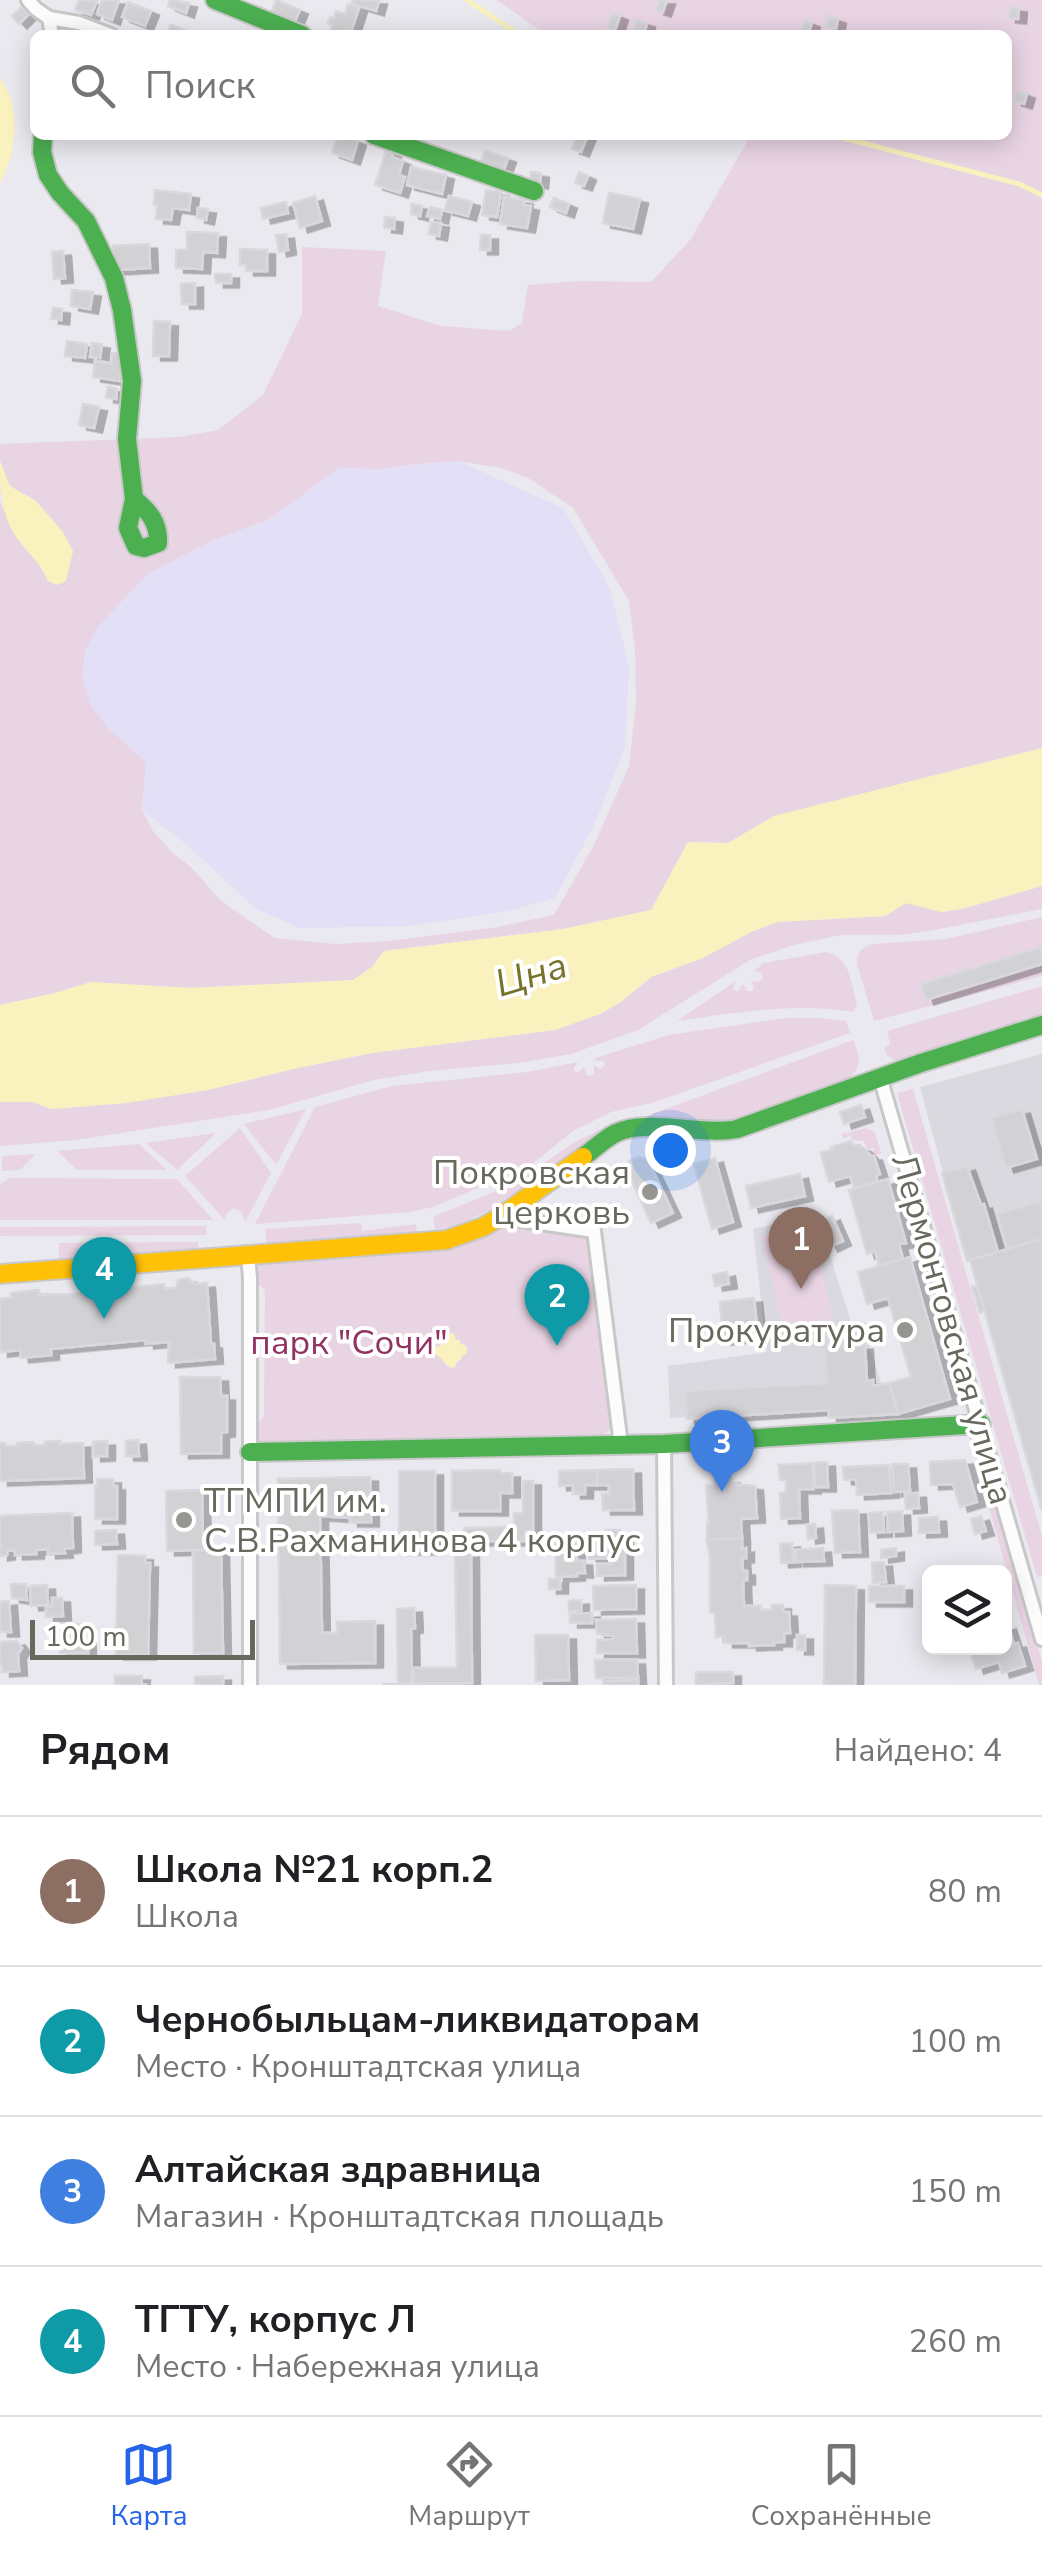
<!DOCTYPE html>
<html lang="ru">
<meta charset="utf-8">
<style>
body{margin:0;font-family:"Nunito Sans",sans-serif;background:#f2f2f2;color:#202124}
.controls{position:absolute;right:30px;bottom:30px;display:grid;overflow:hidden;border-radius:15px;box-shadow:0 5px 25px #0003}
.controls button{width:90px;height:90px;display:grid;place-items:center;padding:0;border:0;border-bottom:2px solid #e0e0e0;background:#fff;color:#202124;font:50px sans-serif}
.scale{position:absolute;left:30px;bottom:25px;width:225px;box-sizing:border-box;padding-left:10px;border:5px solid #68685e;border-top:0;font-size:28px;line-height:35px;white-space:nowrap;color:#68685e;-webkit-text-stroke:8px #fff;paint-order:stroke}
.you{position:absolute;left:670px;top:1150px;width:35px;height:35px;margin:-25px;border:8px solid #fff;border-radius:50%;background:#1a73e8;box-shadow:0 0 0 15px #1a73e833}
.badge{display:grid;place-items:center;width:65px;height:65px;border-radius:50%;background:#2563eb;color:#fff;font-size:32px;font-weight:700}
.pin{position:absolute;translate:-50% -82px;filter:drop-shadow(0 2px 5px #0008)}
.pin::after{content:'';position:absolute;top:52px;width:35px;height:30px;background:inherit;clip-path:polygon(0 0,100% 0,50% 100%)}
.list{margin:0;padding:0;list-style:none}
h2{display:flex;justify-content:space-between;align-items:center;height:130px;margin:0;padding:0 40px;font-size:42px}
h2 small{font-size:32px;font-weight:400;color:#757577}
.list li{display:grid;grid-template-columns:65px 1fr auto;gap:30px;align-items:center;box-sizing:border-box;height:150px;padding:0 40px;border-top:2px solid #e0e0e0}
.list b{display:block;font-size:38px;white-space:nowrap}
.list p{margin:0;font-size:32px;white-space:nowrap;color:#757577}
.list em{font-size:32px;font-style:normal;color:#757577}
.icon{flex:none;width:55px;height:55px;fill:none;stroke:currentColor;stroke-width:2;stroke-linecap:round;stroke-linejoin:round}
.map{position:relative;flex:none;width:1042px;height:1685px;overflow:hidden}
.search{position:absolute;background:#fff;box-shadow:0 5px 25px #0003;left:30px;right:30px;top:30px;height:110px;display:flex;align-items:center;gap:25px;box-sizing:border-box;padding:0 35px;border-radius:15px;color:#757577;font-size:38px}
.sheet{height:730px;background:#fff}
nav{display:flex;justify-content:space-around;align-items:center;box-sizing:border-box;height:140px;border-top:2px solid #e0e0e0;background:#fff;font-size:28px;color:#757577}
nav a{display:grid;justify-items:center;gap:5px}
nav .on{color:#2563eb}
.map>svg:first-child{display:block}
.industrial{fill:#dad9df}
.education{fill:#dad9e0}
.green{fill:#e9d4e3;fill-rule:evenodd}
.sand{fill:#e3dff6}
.water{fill:#f9f1be}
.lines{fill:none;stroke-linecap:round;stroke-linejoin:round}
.stream{stroke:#f9f1be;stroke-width:5}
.building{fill:#d2d2d5;stroke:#d9d8de;stroke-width:2.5;filter:url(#shadow)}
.street-casing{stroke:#c8c8c8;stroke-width:18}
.fast-casing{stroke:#c8c8c8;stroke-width:22}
.slow-casing{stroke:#c8c8c8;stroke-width:22}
.street{stroke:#fcfcfd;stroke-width:12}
.fast{stroke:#4caf50;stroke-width:18}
.slow{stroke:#ffc107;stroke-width:18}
.poi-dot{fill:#969591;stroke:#fff;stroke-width:4}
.labels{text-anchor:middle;stroke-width:8;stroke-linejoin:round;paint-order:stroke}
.poi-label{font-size:35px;fill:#68685e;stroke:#fff;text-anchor:end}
.street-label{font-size:35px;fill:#68685e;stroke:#fff}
.park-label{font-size:35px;fill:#913464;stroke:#fff}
.water-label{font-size:38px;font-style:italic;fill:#77732d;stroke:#fff}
</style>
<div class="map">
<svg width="1042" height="1685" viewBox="0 0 1042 1685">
<defs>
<filter id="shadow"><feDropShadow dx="8" dy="4.5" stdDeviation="0" flood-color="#0004"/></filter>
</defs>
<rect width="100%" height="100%" fill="#eae9ef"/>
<polygon class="industrial" points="1042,1054 1042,1511 970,1261 967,1261 920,1087"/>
<polygon class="education" points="817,1214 854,1331 867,1336 881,1384 889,1383 898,1414 829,1418 828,1410 670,1418 668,1366 767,1352 753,1229"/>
<g class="green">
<path d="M497,0H1042V748L774,816L728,843L688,842L651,910L563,929L384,951L372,967L353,980L191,988L91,982L55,993L0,1005V501L16,537L42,567L48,581H66L73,551L36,501L10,486L0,461V444L179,437L218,430L263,395L302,314V247L386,251L378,306L441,326L509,331L522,323L528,285L580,281L651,282L691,239L751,135H1007V35H546ZM458,461L502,468L528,478L573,508L629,601L635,649L636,703L629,766L594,845L554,915L498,927L390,941L335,944L275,938L221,901L192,868L173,853L153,831L142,810L146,762L106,726L211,541L266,521L339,469H382L408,465Z"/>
<polygon points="1042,886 1042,909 929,931 898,935 841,935 793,945 750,960 638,1030 571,1054 518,1063 429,1071 374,1080 269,1110 76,1140 0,1146 0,1102 33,1102 51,1109 126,1103 208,1090 293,1069 372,1053 555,1030 600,1014 621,1002 651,977 703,958 751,932 778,922 885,916 906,903 942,912 962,909"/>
<path d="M1042,917V947L922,984L927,1000L1042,964V976L874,1021L857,964C857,952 861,948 872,944L946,939Z"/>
<path d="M827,952C852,960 851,984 857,1006L853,1012C795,1002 734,1013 677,1021L736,981L733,987L734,991H738L743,984L747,991H752L754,987L751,981L759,982L763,978L761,973L754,971L764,963Z"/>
<path d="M1042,986V1016L901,1061C891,1060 887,1057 884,1048L890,1044L887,1031Z"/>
<polygon points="785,1018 819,1018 846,1021 850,1033 652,1103 611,1112 573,1131 531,1165 433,1207 409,1212 255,1224 315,1107 392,1086 527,1072 578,1062 574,1068 574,1071 578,1072 584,1067 587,1075 590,1076 594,1074 594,1065 600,1069 605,1066 604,1061 596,1061 595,1058 669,1035"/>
<path d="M853,1040C860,1056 863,1069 846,1080L736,1121L693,1123L649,1115Z"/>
<polygon points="913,1089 1042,1536 1042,1575 1037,1577 897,1093"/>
<polygon points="306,1109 276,1165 244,1124"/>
<path d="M614,1122C562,1159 499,1218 435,1230L433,1217L513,1184L575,1142Z"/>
<polygon points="240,1128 271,1173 245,1222 241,1211 234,1208 227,1213 225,1220 185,1176"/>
<polygon points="866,1128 875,1132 881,1154 875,1155 873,1148 868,1149 863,1141 853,1140 851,1136 843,1138 842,1134"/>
<polygon points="216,1133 177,1170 146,1143"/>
<polygon points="139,1144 167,1170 77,1170 57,1151"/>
<polygon points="36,1154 20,1170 2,1171 2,1156"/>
<polygon points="9,1178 177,1179 213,1220 0,1220 0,1185"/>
<polygon points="361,1223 362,1231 416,1224 417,1232 266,1245 266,1229"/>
<path d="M501,1225L589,1236L612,1428L604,1434L257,1444V1424L264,1416L265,1290L256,1283V1270L262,1261L449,1247L474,1240ZM452,1333L455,1340L466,1346L467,1352C459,1357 458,1366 450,1368C435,1358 444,1348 446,1335Z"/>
<polygon points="812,1225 833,1319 783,1330 762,1236"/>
<polygon points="206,1226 206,1235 0,1236 0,1227"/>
<polygon points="198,1242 199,1254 59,1259 59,1243"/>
<polygon points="978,1431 1042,1661 1042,1685 1039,1685 968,1433"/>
</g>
<polygon class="sand" points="458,461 563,508 610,588 629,667 625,748 595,823 555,898 508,911 410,926 300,928 256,909 187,845 142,810 146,762 106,726 90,704 82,677 85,650 98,627 147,574 211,541 267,521 339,468 382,469 408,465"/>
<g class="water">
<path d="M0,79C23,108 16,154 0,184Z"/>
<path d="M0,461L10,486L36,501L63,532L73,551L66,581L57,585L48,581C41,564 30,555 19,541C1,517 0,490 0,461Z"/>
<polygon points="1042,748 1042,886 962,909 941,912 906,903 885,916 777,922 751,932 703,958 651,977 621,1002 600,1014 555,1030 372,1053 293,1069 208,1090 126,1103 51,1109 33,1102 0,1102 0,1005 55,993 91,982 191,988 353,980 372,967 384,951 563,929 651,910 688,842 728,843 774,816"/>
<polygon points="449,1333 454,1334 456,1340 460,1340 460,1344 466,1346 467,1350 466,1354 461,1356 461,1360 457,1361 455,1367 451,1368 434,1352 435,1347 441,1345 441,1341 444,1341 446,1335"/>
</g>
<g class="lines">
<g class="stream">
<polyline points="467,0 520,35"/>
<polyline points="832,135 1019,184 1042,195"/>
</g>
</g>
<g class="building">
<polygon points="79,0 97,1 91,15 75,10"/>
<polygon points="102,0 119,0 112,20 97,14"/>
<polygon points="170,0 189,3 186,13 168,6"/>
<polygon points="276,0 300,10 293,26 270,17"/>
<polygon points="353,0 379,0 376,11 352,4"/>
<polygon points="659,0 667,0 663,12 656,10"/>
<polygon points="128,2 151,11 145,26 122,17"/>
<polygon points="348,4 359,8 350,35 330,32 332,25 328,23 330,17 334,18 336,11 345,14"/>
<polygon points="22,7 29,14 19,24 12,16"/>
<polygon points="1010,7 1019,8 1018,19 1008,18"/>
<polygon points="612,13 620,16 615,31 607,28"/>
<polygon points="828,16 838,19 836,29 826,26"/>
<polygon points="636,20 647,23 644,35 632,35"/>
<polygon points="804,20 812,23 808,35 800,34"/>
<polygon points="171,25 198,35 167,35"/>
<polygon points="1018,91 1027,94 1024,104 1014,101"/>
<polygon points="577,135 588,135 581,152 572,149"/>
<polygon points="347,137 358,141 352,160 332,153 337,138 345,141"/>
<polygon points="386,151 393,153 392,157 403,161 399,175 405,177 400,193 375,185"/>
<polygon points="485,151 508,158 503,172 480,165"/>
<polygon points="411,167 446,175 442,194 407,185"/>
<polygon points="531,172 541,173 540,184 530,182"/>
<polygon points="579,172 588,176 584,186 575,183"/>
<polygon points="155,190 191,194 189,210 173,208 171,220 156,219 157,205 154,205"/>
<polygon points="486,190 501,192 497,217 482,215"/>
<polygon points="609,193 640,199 633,229 603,223"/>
<polygon points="315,196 322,221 300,228 293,203"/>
<polygon points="449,196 472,202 468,216 445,210"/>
<polygon points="504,197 525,200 524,205 531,206 527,228 500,224"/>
<polygon points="554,198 569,204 566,213 550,207"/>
<polygon points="286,202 288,213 263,219 261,208"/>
<polygon points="412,204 422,206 420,216 411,214"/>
<polygon points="430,207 442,210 440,219 427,216"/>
<polygon points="198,208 208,209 206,220 197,218"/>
<polygon points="385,217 395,218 394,229 384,228"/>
<polygon points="431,222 441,223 439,236 429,234"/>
<polygon points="187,232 218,233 217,253 203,252 202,269 176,268 176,250 187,250"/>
<polygon points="286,234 288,250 279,252 276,235"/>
<polygon points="481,235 490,235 490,250 480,250"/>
<polygon points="149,244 150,268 115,270 113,246"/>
<polygon points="240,249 267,250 267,271 246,271 246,265 240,265"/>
<polygon points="63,251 65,278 54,279 52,252"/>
<polygon points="215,274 231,274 231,283 216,283"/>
<polygon points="195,283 195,304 182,304 181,284"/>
<polygon points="72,290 93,292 90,309 71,306"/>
<polygon points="53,308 62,309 61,320 51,319"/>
<polygon points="154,321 170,322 169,356 153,356"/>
<polygon points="67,341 87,344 85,358 65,356"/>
<polygon points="92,343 102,344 100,358 90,357"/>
<polygon points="112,353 123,354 120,381 93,377 95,361 111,363"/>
<polygon points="108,387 117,389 116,399 106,398"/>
<polygon points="83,404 99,407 94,428 79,425"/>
<polygon points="1042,947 1042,964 926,1000 921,984"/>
<polygon points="861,1105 865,1117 844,1124 840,1112"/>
<polygon points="1022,1109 1037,1159 1006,1168 991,1118"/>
<polygon points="851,1141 852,1144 864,1148 871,1156 874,1156 880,1174 876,1176 878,1182 854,1188 850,1176 829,1182 821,1153 832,1150 831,1147"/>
<polygon points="638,1157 648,1160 673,1213 651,1223 627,1170 629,1161"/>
<polygon points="715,1158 733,1222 712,1229 694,1164"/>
<polygon points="967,1166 981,1205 984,1204 998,1252 967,1261 942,1173"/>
<polygon points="800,1174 805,1196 751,1208 746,1186"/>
<polygon points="888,1179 906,1243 899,1244 903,1259 879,1266 875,1251 867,1254 849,1190"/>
<polygon points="1042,1201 1042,1239 1008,1249 997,1214"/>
<polygon points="832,1216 843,1241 830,1247 819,1222"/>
<polygon points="1042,1239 1042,1511 970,1260"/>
<polygon points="910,1257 950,1399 898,1414 889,1383 911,1377 888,1298 867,1304 858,1272"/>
<polygon points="727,1272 729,1284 715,1286 713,1275"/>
<polygon points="188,1278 194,1284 207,1283 211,1344 214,1344 215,1359 168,1363 169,1342 146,1344 146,1340 51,1349 51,1355 21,1358 20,1350 0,1352 0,1299 11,1298 11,1293 39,1290 39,1295 72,1294 164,1284 165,1289 176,1288 178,1280"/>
<polygon points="977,1286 984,1311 980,1313 972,1287"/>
<polygon points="754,1298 758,1336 723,1340 720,1302"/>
<polygon points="859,1322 873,1327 870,1336 855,1331"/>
<polygon points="865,1345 867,1381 873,1380 873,1386 889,1383 898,1414 829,1418 829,1410 687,1419 685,1391 827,1383 825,1348"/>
<polygon points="180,1377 220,1377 221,1396 227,1396 227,1432 221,1433 221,1453 181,1454"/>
<polygon points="138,1440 139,1456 126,1456 126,1441"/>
<polygon points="60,1441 60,1444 83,1443 84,1478 0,1481 0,1443 5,1443 5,1446 17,1446 17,1443 33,1442 34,1445 45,1445 45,1442"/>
<polygon points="107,1441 107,1456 93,1457 93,1442"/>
<polygon points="965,1460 977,1502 960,1507 953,1484 931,1485 930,1462"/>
<polygon points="827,1462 828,1487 815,1487 814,1463"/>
<polygon points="813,1463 813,1489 799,1489 800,1518 781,1519 780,1493 786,1493 786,1480 780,1480 779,1465"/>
<polygon points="892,1464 908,1464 910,1491 894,1492"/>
<polygon points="889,1465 891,1493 857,1495 856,1479 844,1480 843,1467"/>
<polygon points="633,1469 634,1510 603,1510 602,1494 609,1494 609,1485 597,1485 597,1470"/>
<polygon points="500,1470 500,1473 512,1473 512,1493 500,1493 500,1511 452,1511 452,1471"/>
<polygon points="597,1470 597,1485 585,1485 585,1494 573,1494 573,1485 559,1486 559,1471"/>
<rect x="399" y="1471" width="36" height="79"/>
<polygon points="370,1477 371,1522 350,1522 350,1518 320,1516 322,1633 337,1633 337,1622 375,1621 375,1663 280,1664 278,1479"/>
<polygon points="97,1479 113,1479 113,1486 117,1486 117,1519 95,1519 95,1486 97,1486"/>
<polygon points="732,1479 732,1484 755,1486 757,1518 741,1519 742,1538 707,1540 707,1523 709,1523 706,1485 715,1485 715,1480"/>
<polygon points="523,1481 533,1481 533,1531 525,1531 525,1541 464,1541 464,1528 514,1527 514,1513 523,1513"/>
<polygon points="202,1490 203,1550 167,1551 166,1491"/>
<polygon points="918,1493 919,1508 906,1509 905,1494"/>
<polygon points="858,1510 860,1552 835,1553 832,1511"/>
<polygon points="902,1511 903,1531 888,1532 887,1512"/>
<polygon points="883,1512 884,1532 870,1533 869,1513"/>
<polygon points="72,1513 73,1548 64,1549 65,1553 48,1554 48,1549 36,1550 36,1554 15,1555 15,1550 7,1551 7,1555 0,1556 0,1516"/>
<polygon points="981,1516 986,1531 975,1534 971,1519"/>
<polygon points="938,1517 939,1532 919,1533 919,1518"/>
<polygon points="815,1524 816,1538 808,1539 807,1525"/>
<polygon points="116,1530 117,1544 95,1545 95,1531"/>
<polygon points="606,1530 620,1530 620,1538 625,1538 625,1575 597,1576 597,1564 610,1564 610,1558 589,1559 588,1539 606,1538"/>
<polygon points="742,1538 742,1549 746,1548 746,1558 742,1558 743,1571 747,1571 747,1580 743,1580 744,1606 761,1606 761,1610 772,1610 772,1605 783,1605 783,1612 789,1612 790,1633 784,1633 784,1642 773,1642 774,1645 749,1646 749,1643 725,1643 725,1636 716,1637 715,1613 710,1613 710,1558 707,1540"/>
<polygon points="555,1543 576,1543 577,1561 584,1561 585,1573 577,1573 577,1576 556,1577"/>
<polygon points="792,1543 793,1562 781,1563 780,1544"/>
<polygon points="823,1548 824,1561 796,1562 795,1550"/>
<polygon points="896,1548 896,1556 881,1558 881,1550"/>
<polygon points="193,1550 221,1550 223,1653 194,1653"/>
<polygon points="471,1553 472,1683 414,1684 413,1668 457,1668 455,1554"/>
<polygon points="118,1555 145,1556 145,1563 150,1563 148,1655 116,1655"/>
<polygon points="884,1562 886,1582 873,1583 872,1563"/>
<rect x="549" y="1579" width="11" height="10"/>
<polygon points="11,1584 26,1584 27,1600 12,1598"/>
<polygon points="47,1585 48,1605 31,1606 30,1586"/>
<polygon points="636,1585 636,1609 594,1610 593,1586"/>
<polygon points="825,1585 856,1586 855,1685 824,1685"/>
<rect x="869" y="1586" width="35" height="16"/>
<polygon points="52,1598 62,1598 63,1616 46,1617 46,1606 52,1606"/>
<polygon points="581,1600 581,1611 569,1611 569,1601"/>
<polygon points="9,1601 11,1632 0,1632 0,1602"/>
<polygon points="414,1608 415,1628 411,1629 412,1684 398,1684 397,1609"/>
<polygon points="592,1613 592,1623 570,1623 570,1614"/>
<polygon points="636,1619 637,1653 597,1653 597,1640 613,1639 613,1636 597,1634 596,1620"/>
<polygon points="87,1624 88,1653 60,1653 60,1625"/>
<polygon points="1008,1625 1014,1644 1018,1643 1025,1666 1002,1673 999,1662 976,1669 969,1648 1004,1648 1004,1626"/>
<polygon points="535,1635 568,1635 569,1680 536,1681"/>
<rect x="797" y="1635" width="8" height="15"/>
<polygon points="17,1641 22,1648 18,1654 19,1671 2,1672 2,1665 0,1665 0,1642"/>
<polygon points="595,1660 637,1660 638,1678 596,1678"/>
<polygon points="696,1672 733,1672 733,1683 696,1685"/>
<polygon points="115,1676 142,1676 141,1684 147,1685 115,1685"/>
<polygon points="223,1676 223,1685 195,1685 195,1677"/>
<polygon points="638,1680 638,1685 604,1685 603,1681"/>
<polygon points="462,1683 462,1685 383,1684 412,1684"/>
</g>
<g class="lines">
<defs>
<g id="street">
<polyline points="28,0 36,9 49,18 52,35"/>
<polyline points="49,18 79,23 111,35"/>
<polyline points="880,1077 1042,1639"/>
<polyline points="500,1217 594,1231 621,1445"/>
<polyline points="248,1253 250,1279 250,1685"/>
<polyline points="664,1444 666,1685"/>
</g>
<g id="fast">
<polyline points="215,0 302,35"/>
<path d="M43,135L42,152L48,175L60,193L86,221L114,278L122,310L132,381L127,439L134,499L128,528L136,546L144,548L158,543C159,523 149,511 134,499"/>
<polyline points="374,135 534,191"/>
<path d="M583,1157C593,1150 604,1139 616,1133C647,1118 700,1136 737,1129L921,1063L1042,1025"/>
<polyline points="250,1452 664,1444 981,1424"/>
</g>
<polyline id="slow" points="0,1274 446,1240 483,1227 500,1217 583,1157"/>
</defs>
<use href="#street" class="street-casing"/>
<use href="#fast" class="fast-casing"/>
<use href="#slow" class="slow-casing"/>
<use href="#street" class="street"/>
<use href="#fast" class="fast"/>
<use href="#slow" class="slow"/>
</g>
<g class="poi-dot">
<circle cx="650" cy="1192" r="10"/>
<circle cx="905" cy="1330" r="10"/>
<circle cx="184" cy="1520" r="10"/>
</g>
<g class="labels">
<g class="poi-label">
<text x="630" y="1184">Покровская<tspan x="630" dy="40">церковь</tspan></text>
<text x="885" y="1342">Прокуратура</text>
<text x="204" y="1512" text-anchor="start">ТГМПИ им.<tspan x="204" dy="40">С.В.Рахманинова 4 корпус</tspan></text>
</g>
<g class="street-label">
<text transform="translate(953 1329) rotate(74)" y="12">Лермонтовская улица</text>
</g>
<g class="park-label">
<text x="349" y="1354">парк "Сочи"</text>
</g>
<g class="water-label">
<text transform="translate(531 974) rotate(-17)" y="13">Цна</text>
</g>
</g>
</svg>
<div class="controls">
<button><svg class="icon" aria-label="layers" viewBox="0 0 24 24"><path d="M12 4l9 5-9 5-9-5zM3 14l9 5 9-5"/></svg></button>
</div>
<div class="scale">100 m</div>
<div class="you"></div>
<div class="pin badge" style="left:801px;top:1289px;background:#8d6e63">1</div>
<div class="pin badge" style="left:557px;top:1346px;background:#0f9aa8">2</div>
<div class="pin badge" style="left:722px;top:1492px;background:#3f7fe0">3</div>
<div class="pin badge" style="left:104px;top:1319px;background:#0f9aa8">4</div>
<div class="search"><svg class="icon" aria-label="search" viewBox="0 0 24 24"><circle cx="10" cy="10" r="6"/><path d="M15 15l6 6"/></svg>Поиск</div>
</div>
<section class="sheet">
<h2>Рядом<small>Найдено: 4</small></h2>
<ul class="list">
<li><span class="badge" style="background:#8d6e63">1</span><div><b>Школа №21 корп.2</b><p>Школа</p></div><em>80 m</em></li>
<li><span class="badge" style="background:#0f9aa8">2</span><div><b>Чернобыльцам-ликвидаторам</b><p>Место · Кронштадтская улица</p></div><em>100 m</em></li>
<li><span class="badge" style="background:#3f7fe0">3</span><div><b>Алтайская здравница</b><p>Магазин · Кронштадтская площадь</p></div><em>150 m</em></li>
<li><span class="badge" style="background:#0f9aa8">4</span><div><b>ТГТУ, корпус Л</b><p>Место · Набережная улица</p></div><em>260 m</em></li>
</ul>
</section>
<nav>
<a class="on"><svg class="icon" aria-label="map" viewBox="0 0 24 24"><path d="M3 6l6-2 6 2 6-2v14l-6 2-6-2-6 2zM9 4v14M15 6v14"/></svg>Карта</a>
<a><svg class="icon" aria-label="directions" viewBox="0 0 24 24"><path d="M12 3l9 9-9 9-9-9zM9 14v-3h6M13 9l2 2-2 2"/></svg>Маршрут</a>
<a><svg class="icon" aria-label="saved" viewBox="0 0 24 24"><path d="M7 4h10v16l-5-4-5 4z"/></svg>Сохранённые</a>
</nav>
